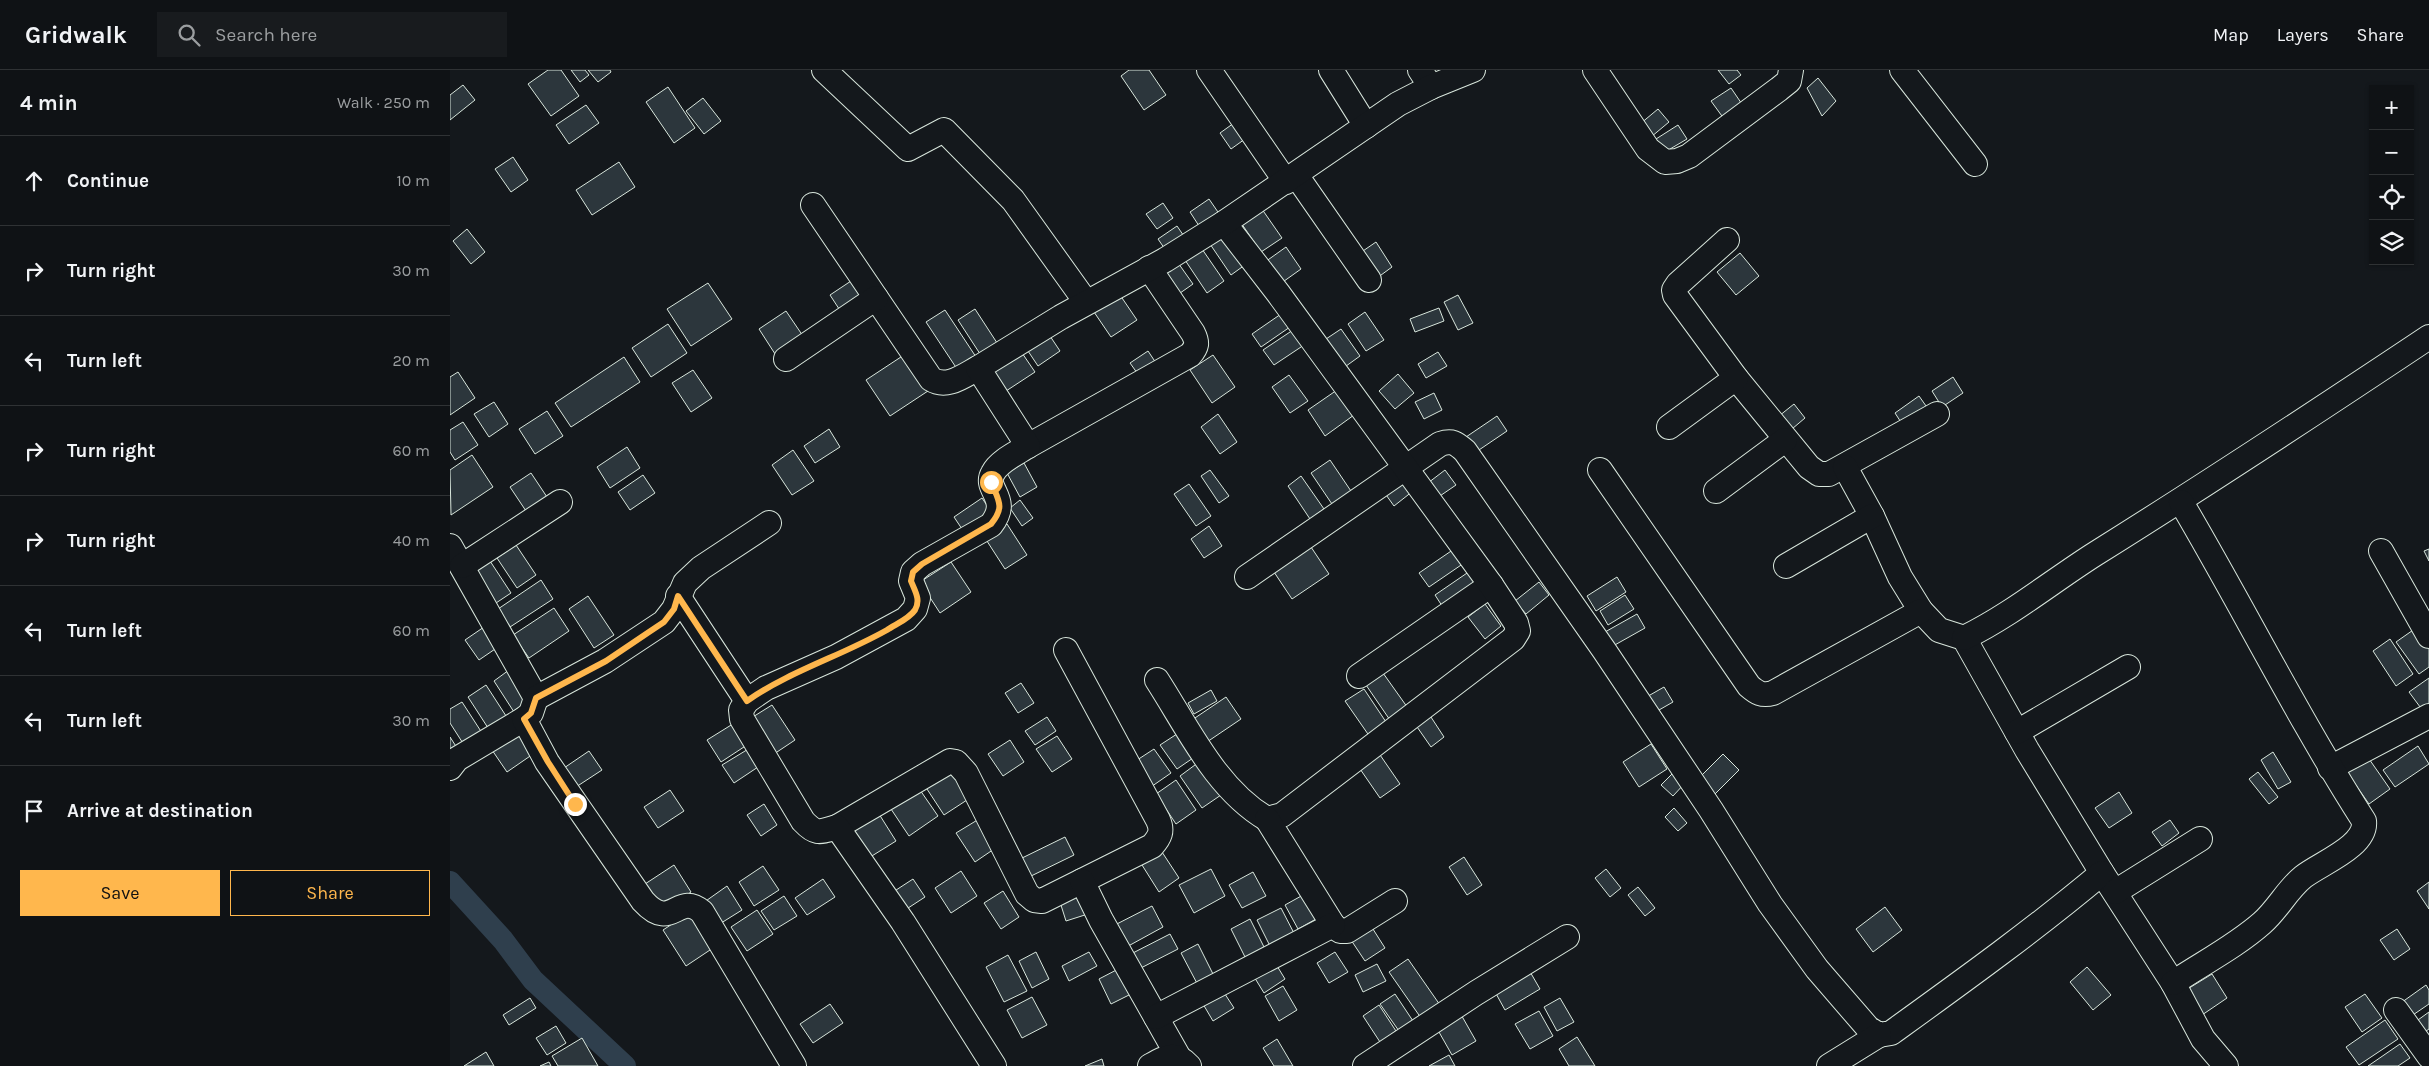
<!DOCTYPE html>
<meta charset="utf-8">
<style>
body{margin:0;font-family:Karla,sans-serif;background:#181b1e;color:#f1f3f6}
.controls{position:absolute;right:15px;top:15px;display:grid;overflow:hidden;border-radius:0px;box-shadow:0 1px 4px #0004}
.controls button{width:45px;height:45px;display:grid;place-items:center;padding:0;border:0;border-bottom:1px solid #2f3234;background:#0f1215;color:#f1f3f6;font:25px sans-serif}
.stop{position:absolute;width:15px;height:15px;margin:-11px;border:4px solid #ffb74d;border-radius:50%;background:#fff}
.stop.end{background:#ffb74d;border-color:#fff;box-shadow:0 1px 5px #0008}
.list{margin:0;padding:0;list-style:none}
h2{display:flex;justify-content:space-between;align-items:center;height:65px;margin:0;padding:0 20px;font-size:21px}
h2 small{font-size:16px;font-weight:400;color:#9b9ea0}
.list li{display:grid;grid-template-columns:32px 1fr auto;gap:15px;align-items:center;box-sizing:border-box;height:90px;padding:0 20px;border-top:1px solid #2f3234}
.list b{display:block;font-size:19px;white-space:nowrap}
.list em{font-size:16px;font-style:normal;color:#9b9ea0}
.actions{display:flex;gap:10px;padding:15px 20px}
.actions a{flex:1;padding:11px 0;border:1px solid #ffb74d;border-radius:0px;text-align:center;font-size:18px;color:#ffb74d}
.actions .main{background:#ffb74d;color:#111}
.icon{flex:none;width:28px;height:28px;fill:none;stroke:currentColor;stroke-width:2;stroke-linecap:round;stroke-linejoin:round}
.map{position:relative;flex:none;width:1979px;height:996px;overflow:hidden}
header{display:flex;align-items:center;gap:30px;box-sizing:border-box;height:70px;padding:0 25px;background:#0f1215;border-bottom:1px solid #2f3234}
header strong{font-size:24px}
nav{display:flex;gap:28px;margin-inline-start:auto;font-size:18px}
.search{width:350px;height:45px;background:#181b1e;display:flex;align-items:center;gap:12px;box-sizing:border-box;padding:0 18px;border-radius:0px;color:#9b9ea0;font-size:19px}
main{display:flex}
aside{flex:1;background:#0f1215}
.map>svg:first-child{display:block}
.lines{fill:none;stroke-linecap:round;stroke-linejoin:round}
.canal{stroke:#2f3f4d;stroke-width:22}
.building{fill:#2c363c;stroke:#d8e6dc}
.minor-casing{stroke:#d8e6dc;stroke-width:26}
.minor{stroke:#14181c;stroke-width:24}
.route{stroke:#ffb74d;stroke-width:6}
</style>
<header>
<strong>Gridwalk</strong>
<div class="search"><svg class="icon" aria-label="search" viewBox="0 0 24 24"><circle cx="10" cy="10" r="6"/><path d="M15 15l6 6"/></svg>Search here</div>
<nav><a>Map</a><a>Layers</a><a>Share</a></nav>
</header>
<main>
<aside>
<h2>4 min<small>Walk · 250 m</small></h2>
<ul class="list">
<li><svg class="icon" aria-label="ahead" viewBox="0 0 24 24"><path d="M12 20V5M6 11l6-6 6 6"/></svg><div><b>Continue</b></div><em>10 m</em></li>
<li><svg class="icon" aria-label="right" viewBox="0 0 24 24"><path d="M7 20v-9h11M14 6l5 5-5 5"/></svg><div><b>Turn right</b></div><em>30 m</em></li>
<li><svg class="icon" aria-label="left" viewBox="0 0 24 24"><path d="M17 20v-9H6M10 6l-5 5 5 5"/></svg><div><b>Turn left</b></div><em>20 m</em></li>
<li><svg class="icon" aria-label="right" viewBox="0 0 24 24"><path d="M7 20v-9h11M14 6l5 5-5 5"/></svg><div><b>Turn right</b></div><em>60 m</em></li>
<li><svg class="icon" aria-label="right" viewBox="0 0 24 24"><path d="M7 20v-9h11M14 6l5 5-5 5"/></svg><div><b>Turn right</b></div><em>40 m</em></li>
<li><svg class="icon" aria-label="left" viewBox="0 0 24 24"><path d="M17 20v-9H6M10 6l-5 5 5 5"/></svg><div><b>Turn left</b></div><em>60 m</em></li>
<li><svg class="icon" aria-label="left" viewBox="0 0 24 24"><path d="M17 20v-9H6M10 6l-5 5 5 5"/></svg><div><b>Turn left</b></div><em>30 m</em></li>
<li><svg class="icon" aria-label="arrive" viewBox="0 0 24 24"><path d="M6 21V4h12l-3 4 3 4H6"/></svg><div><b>Arrive at destination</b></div></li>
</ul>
<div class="actions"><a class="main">Save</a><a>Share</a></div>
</aside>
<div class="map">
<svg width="1979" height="996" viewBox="0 0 1979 996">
<rect width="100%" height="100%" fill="#14181c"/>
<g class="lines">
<polyline class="canal" points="0,812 53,870 83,910 175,996"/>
</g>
<g class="building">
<polygon points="98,0 111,0 129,26 101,46 78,14"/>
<polygon points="121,0 135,0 139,5 130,12"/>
<polygon points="138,0 160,0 161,2 148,12"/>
<polygon points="679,0 699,0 716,25 694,40 671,6"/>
<polygon points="1268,0 1287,0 1291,5 1279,14"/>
<polygon points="1368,8 1386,31 1372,46 1357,18"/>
<polygon points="13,15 25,30 0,50 0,25"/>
<polygon points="218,17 245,58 224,73 196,32"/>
<polygon points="1281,18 1296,40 1277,53 1261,31"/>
<polygon points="253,28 271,51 254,64 236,41"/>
<polygon points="136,35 149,53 119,74 106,55"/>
<polygon points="1208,39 1219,52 1201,67 1190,54"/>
<polygon points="784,53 795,69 781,79 770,63"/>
<polygon points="1228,55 1237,69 1215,82 1206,69"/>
<polygon points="63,87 78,110 61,122 45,99"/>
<polygon points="169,92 185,117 142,145 126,120"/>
<polygon points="759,129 770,145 751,159 740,142"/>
<polygon points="807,132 832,168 811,182 787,147"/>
<polygon points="713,133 723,148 707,159 696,144"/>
<polygon points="727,156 738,172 719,185 708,169"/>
<polygon points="17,159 35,182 21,194 3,171"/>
<polygon points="778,162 799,192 781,205 760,174"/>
<polygon points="926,172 942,197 927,208 910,183"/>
<polygon points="836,177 851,199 830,214 815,192"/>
<polygon points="752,179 774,211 757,223 735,190"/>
<polygon points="1290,183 1309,206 1286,225 1267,202"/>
<polygon points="726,190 743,214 723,228 706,204"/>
<polygon points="404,209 418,229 393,245 380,225"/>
<polygon points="258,213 282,249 241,276 217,239"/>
<polygon points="670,225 687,250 661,267 644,242"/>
<polygon points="1008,225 1023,253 1008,260 994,232"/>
<polygon points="989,238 994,251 965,262 960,249"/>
<polygon points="525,239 551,279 534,290 508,250"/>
<polygon points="495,240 530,293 511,305 476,252"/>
<polygon points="336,241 355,269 327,287 309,259"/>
<polygon points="915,242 934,270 916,281 898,254"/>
<polygon points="831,244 840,257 811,277 802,264"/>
<polygon points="218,254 237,283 201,307 182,278"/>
<polygon points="891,259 910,286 892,299 873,271"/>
<polygon points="843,260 854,275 824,295 813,280"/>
<polygon points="598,263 610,281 588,296 576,278"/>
<polygon points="570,280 585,302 553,323 539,301"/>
<polygon points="698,281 708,296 690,307 680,293"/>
<polygon points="988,282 997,296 976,308 968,294"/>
<polygon points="457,283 481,319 440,346 416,310"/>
<polygon points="763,285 785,317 762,333 740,300"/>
<polygon points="174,287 190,312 121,357 105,333"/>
<polygon points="243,300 262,328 241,342 222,313"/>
<polygon points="8,302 25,328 0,345 0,307"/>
<polygon points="948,304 964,323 945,339 929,321"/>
<polygon points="839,305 858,331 840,343 822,317"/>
<polygon points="1503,307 1513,323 1492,337 1482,321"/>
<polygon points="887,320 904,345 875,366 858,340"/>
<polygon points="984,323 992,340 974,349 965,332"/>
<polygon points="1469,326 1481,343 1456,360 1445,343"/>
<polygon points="44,332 58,354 39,367 24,344"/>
<polygon points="1344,334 1355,348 1336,364 1324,350"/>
<polygon points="97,341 113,366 85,384 69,359"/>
<polygon points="768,344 787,372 770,384 751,357"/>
<polygon points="1047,346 1057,361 1026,382 1016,367"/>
<polygon points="13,352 28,375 5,390 0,382 0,360"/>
<polygon points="379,359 390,377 365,393 354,376"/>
<polygon points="177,377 190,398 160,418 147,397"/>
<polygon points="343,380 364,411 342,425 322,395"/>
<polygon points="22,385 43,417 1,445 0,400"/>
<polygon points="880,390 905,427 886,440 861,403"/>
<polygon points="574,393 587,417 570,427 557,403"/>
<polygon points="760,400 779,426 769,433 751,406"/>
<polygon points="995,400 1006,415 984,430 974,416"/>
<polygon points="81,403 99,430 78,444 60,417"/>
<polygon points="193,405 205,423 180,440 168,422"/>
<polygon points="851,406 874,439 860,449 838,416"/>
<polygon points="952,408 963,421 944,436 934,422"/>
<polygon points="739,414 761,446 746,456 724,424"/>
<polygon points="532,428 544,446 516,465 504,447"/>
<polygon points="570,430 583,448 572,456 560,438"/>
<polygon points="557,454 577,485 555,499 535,468"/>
<polygon points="759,456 772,476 754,488 741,469"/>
<polygon points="859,474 879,504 842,529 822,499"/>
<polygon points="66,475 86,505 67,518 47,488"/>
<polygon points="1007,477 1017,491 979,517 969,503"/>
<polygon points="1979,479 1979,491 1974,481"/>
<polygon points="40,491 61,523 43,535 22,503"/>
<polygon points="501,492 521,522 490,543 470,512"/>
<polygon points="1020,501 1032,517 996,542 985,525"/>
<polygon points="1167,507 1176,522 1146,541 1137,526"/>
<polygon points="91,510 103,529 60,557 48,539"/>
<polygon points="1089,512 1099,525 1076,544 1065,531"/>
<polygon points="1175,525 1184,539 1158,555 1150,541"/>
<polygon points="138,526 164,565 144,578 119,539"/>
<polygon points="1035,534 1051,556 1035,569 1018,547"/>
<polygon points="104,538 119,561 79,588 63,565"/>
<polygon points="1187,544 1195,558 1163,576 1155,562"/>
<polygon points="34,557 48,577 29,590 15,570"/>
<polygon points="1966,558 1979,577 1979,597 1969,604 1946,572"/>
<polygon points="1940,569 1963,604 1946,616 1923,581"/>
<polygon points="59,600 80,631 64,642 44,611"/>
<polygon points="933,603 960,641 942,653 916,615"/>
<polygon points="1979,608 1979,643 1976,645 1959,622"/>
<polygon points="571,613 584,633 568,643 555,623"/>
<polygon points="36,615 58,649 40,661 18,627"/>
<polygon points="1214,617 1223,632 1202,644 1193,629"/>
<polygon points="914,619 938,655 920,667 895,631"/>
<polygon points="761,620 767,631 744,644 738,633"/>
<polygon points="776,627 791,649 754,674 739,652"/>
<polygon points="12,632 34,666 16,678 0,653 0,639"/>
<polygon points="322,635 345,670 321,686 298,650"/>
<polygon points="979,644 994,667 981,677 965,654"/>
<polygon points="597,647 606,661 585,675 575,661"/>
<polygon points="286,652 300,673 271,692 257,670"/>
<polygon points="71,660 86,682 57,702 42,680"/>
<polygon points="730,662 746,686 727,699 710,675"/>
<polygon points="607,666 622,689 602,702 586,679"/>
<polygon points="0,667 9,681 0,687"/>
<polygon points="560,670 574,692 553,706 538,684"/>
<polygon points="1201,674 1217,699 1189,717 1173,692"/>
<polygon points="1968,676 1979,694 1945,717 1933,700"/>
<polygon points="300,678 311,695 284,713 272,695"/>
<polygon points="704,679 721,703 698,719 681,694"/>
<polygon points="139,681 152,700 126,717 114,698"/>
<polygon points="928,682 950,714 930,728 908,696"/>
<polygon points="1823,682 1841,712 1828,719 1811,690"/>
<polygon points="1273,684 1289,700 1262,727 1246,711"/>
<polygon points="1917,686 1940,719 1919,734 1896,701"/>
<polygon points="749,692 771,725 752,738 730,706"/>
<polygon points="501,699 520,728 494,745 475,716"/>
<polygon points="1224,702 1235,713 1223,726 1211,715"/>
<polygon points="1808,702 1828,727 1819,734 1799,709"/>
<polygon points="726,710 746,740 726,754 706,724"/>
<polygon points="220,720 234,741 208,758 194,737"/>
<polygon points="470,720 488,746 459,766 441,739"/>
<polygon points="1669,722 1682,743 1659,758 1645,738"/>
<polygon points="314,734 327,755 311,766 297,745"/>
<polygon points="1224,738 1237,753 1228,761 1215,747"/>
<polygon points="429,744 446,771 417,789 400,763"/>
<polygon points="529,749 547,777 525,792 506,763"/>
<polygon points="1720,750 1729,763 1712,776 1702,762"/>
<polygon points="615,767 624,785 577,808 568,790"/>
<polygon points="712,782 729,808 709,822 692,795"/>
<polygon points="1014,787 1032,815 1017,825 999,797"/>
<polygon points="224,795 241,822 212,841 195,814"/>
<polygon points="313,796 329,820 304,836 289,812"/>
<polygon points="761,799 775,826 744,843 729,815"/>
<polygon points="1156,799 1171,818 1160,827 1145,808"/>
<polygon points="511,801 527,826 501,843 485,818"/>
<polygon points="803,802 816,826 792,838 779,815"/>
<polygon points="373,809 385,827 357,845 345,828"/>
<polygon points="463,809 475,827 452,842 440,824"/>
<polygon points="1979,812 1979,839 1967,821"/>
<polygon points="277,816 292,840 268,855 253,833"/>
<polygon points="1188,817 1205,838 1195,846 1178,825"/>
<polygon points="553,821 569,847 551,859 534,833"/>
<polygon points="634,824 641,843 616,851 610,832"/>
<polygon points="853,825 866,849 848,859 835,835"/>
<polygon points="334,826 347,846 324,860 311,841"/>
<polygon points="702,836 713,857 671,880 659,858"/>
<polygon points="1435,837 1452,860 1423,882 1406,859"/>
<polygon points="831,838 847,869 823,882 807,850"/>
<polygon points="307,840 323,864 297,881 281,857"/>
<polygon points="239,843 263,878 236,896 213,860"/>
<polygon points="800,849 818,885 799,895 781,859"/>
<polygon points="921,856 935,878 915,891 901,870"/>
<polygon points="1947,859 1960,879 1944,890 1930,870"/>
<polygon points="720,864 728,879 685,901 677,886"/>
<polygon points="748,874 766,910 750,919 731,883"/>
<polygon points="586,882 599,909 582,918 569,891"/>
<polygon points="639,882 647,896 619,911 612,896"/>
<polygon points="885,882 898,902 879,913 867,893"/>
<polygon points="558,885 577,921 554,932 536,897"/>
<polygon points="958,889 990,935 971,948 939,902"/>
<polygon points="824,891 835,909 814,923 803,905"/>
<polygon points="927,894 936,911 913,922 905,905"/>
<polygon points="674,896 687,921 661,934 649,909"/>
<polygon points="1637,897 1661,925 1643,940 1620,912"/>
<polygon points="1079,900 1090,919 1055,940 1044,920"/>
<polygon points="1762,904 1777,928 1752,945 1736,920"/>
<polygon points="1976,915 1979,920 1979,934 1957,949 1948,935"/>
<polygon points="833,916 847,940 829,951 815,926"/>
<polygon points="773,921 784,938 763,951 753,934"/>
<polygon points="945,924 963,951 949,961 930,934"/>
<polygon points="1915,924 1932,948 1912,962 1895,937"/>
<polygon points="582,927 597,955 572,968 557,940"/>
<polygon points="80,928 86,938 59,955 53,945"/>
<polygon points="1110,928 1124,952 1107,961 1094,937"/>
<polygon points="380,934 393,953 363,973 350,954"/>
<polygon points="929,935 946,961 930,972 913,946"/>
<polygon points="1009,941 1026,971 1002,985 985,955"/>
<polygon points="1089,941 1103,966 1080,979 1065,954"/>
<polygon points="1979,942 1979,959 1969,966 1961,955"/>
<polygon points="1935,950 1948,969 1909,995 1896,977"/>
<polygon points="106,956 116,973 97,985 86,968"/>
<polygon points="1127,967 1145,996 1119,996 1109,979"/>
<polygon points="132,968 148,996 108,996 102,986"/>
<polygon points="827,969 843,996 824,996 813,978"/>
<polygon points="1950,974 1960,988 1948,996 1918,996"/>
<polygon points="36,982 44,996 14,996"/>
<polygon points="999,985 1005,996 979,996"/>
<polygon points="652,989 654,996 635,996"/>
<polygon points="99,992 101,996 90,996"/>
</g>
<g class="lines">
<defs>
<g id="minor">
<polyline points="374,0 458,79 494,60 563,130 636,232"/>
<polyline points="759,0 836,112"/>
<polyline points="881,0 916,56"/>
<polyline points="970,0 981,17"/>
<polyline points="1145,0 1198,79 1215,92 1227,91 1239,86 1329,19 1339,11 1341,0"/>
<polyline points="1452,0 1525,94"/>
<polyline points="846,105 919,210"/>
<path d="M363,135L481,309C497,319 513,306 528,298"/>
<polyline points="1277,170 1228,214 1224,220 1225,225 1286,308 1359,397 1369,404 1379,404 1487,344"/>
<polyline points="336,289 426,228"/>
<polyline points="1219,357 1286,308"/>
<path d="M578,376L740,285C747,277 748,273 743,263L699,198"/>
<polyline points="1395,397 1422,446 1450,507 1471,541 1489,560 1514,568 1577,680 1652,803 1723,913 1753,969 1776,996"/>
<path d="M1150,400L1299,616C1307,623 1312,626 1323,623L1471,541"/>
<polyline points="1266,421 1335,370"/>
<polyline points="0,476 86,628 81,643 74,649 7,689 0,698"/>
<polyline points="1931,481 1979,566"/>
<polyline points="12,496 110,432"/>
<polyline points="1336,496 1422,446"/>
<path d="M797,507L990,374C1002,370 1006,373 1015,381L1154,580L1261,740L1320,834L1367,899L1418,958L1429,965L1441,963C1513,911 1584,860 1652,803"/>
<polyline points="228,526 297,631"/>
<path d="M1514,568C1561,545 1601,512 1645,484C1757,414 1868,341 1979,267"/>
<polyline points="909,606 1041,515"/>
<path d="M707,610C738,658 766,719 817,749L832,745L1063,569L1068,561L1066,553L1041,515L828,223L774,153"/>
<polyline points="86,628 155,591 214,552 224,539 235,513 251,498 319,453"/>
<path d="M74,649L97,692L193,831C222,863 227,821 252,842L344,996"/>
<polyline points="1567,662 1678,597"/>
<polyline points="1880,698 1979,646"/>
<polyline points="817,749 883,855 890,861 897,861 945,831"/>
<path d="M387,757L500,691L506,692L516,703L577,824L584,830L592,831L702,776C710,767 713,761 708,750L616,580"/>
<polyline points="632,811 651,850 728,986"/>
<polyline points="1665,822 1750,769"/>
<path d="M1723,913C1753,893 1786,876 1812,853C1828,839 1837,820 1853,807C1871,793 1917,776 1914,751C1848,648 1793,537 1731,432"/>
<polyline points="1946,940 1979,986"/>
<polyline points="706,947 883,855"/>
<path d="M544,996L453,852L387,757C370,762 366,765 353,751L292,649L291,640L297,631L316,618L386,587L456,549L465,539L468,528L461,511L463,502L472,494L541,455C562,428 533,420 543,403C549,391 567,383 578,376L528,298L611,247L715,190L774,153L948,34L981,17L1023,0"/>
<path d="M700,996C716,987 725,981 739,996"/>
<polyline points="915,996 1026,923 1117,867"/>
<polyline points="1379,996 1429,965"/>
</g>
</defs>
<use href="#minor" class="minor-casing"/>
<use href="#minor" class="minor"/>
</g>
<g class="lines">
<path class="route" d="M125,734L98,692L74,649L81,643L86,628L156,591L199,562L214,552L224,539L228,526L297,631C340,601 391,586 437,560C446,554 459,549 465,540C471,530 465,521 461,511L463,502L472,494L541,454C555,437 549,431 541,412"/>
</g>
</svg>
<div class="controls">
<button>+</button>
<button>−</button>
<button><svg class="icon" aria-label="locate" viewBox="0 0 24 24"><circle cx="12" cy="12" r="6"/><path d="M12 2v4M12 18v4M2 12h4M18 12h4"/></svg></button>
<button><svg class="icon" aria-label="layers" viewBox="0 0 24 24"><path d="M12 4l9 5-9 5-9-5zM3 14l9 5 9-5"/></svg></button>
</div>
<div class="stop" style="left:541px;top:412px"></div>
<div class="stop end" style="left:125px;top:734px"></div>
</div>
</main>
